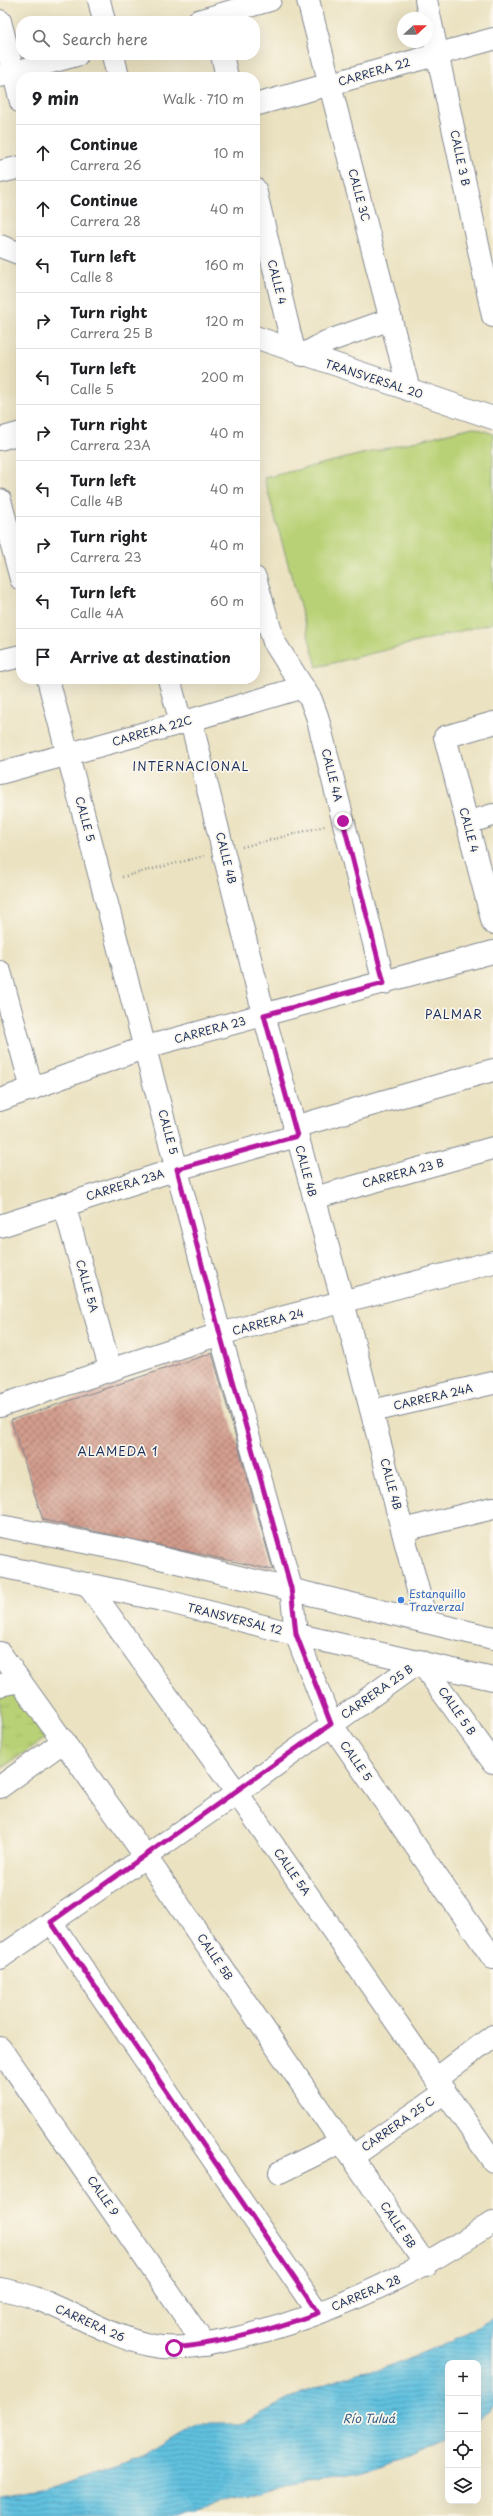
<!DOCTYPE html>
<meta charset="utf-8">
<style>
body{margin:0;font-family:"Playpen Sans",sans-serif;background:#f2f2f2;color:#202124}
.controls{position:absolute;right:12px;bottom:12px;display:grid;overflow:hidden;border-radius:8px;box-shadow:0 4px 16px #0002}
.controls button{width:36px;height:36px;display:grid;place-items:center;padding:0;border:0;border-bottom:1px solid #e0e0e0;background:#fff;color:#202124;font:20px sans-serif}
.compass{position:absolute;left:397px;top:12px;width:36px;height:36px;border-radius:50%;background:#fff;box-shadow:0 4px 16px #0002;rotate:68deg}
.stop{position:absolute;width:12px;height:12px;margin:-9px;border:3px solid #b5179e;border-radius:50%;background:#fff}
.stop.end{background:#b5179e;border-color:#fff;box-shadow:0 1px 4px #0008}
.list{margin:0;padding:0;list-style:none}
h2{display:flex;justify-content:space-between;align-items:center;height:52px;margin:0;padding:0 16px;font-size:17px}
h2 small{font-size:13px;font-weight:400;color:#757577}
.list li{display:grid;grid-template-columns:26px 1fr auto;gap:12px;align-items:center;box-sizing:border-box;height:56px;padding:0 16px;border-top:1px solid #e0e0e0}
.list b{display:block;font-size:15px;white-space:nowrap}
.list p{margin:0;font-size:13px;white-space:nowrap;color:#757577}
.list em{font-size:13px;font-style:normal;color:#757577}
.icon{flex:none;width:22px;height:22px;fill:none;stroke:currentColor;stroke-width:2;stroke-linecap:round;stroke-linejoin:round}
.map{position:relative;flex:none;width:493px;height:2516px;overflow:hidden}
.search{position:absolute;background:#fff;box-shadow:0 4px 16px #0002;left:16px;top:16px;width:244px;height:44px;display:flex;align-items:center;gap:10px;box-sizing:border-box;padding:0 14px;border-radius:16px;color:#757577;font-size:15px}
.panel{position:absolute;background:#fff;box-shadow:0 4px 16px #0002;left:16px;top:72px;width:244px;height:612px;border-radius:16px}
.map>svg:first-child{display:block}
.grass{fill:url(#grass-tufts);stroke:#6a806a}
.pitch{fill:#b9d176;stroke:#6a806a}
.water{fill:url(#water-rules);stroke:#3e789e}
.building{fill:url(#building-cross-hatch)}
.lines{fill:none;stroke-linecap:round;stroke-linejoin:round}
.minor-casing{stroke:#838890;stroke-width:24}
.major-casing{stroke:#838890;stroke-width:24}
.path{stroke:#838890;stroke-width:2.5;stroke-dasharray:1 3;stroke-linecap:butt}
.minor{stroke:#fff;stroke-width:22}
.major{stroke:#fff;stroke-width:22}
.route{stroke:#b5179e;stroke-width:5}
.shop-dot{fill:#3f7fe0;stroke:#fbf7ec;stroke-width:1.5}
.labels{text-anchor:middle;stroke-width:3.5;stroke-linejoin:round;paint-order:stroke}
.street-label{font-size:11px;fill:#1b2f5e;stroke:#fbf7ec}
.shop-label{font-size:11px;fill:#366cbe;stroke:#fbf7ec;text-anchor:start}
.neighbourhood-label{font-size:12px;letter-spacing:1px;fill:#1b2f5e;stroke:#fbf7ec}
.water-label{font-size:12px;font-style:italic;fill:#305b85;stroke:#fbf7ec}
</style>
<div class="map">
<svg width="493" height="2516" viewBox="0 0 493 2516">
<defs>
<pattern id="grass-tufts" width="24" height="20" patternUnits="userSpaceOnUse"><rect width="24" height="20" fill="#b9d176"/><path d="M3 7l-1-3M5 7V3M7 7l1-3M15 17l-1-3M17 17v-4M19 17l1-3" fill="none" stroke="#9eb468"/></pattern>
<pattern id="water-rules" width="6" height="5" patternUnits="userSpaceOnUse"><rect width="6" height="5" fill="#61c1df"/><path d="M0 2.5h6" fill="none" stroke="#4f9db8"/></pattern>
<pattern id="building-cross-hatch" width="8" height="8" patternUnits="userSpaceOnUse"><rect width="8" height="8" fill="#d39d8d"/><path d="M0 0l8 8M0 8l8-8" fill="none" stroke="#aa8076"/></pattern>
</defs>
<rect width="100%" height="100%" fill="#fbf7ec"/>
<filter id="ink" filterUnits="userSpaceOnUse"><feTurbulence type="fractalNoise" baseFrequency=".025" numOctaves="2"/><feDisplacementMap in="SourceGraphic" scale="8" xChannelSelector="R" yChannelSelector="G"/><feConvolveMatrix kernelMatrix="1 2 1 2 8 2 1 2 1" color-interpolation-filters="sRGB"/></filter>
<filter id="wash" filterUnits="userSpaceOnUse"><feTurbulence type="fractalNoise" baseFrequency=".012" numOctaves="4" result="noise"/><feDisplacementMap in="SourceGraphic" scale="16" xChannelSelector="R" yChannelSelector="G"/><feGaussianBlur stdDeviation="0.9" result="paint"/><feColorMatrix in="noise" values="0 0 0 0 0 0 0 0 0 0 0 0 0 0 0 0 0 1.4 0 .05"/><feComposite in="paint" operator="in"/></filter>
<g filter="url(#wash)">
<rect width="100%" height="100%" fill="#ebe2c1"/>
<polygon class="grass" points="19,1693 49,1736 0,1769 0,1696"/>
<polygon class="pitch" points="473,427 493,434 493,623 317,667 264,478"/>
<polygon class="water" points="493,2316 493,2406 478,2421 478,2363 448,2363 448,2439 413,2454 363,2470 282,2483 249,2496 223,2501 194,2516 0,2516 0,2497 47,2489 147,2455 198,2424 241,2424 300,2393 360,2372 382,2369 449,2342 473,2330"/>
<g id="blocks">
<polygon class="building" points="212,1353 273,1570 43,1520 11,1420"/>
</g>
</g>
<g filter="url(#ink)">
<use href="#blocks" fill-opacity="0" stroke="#838890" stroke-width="1"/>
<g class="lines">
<defs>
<g id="minor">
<polyline points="99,0 104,21"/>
<polyline points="308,0 409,390"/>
<polyline points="426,0 493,316"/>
<polyline points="0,21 21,102"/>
<polyline points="198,21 270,0"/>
<polyline points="113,55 118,77"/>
<polyline points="222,55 227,77"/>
<polyline points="0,76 77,55"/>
<polyline points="255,105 493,39"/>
<polyline points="0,172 21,167"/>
<polyline points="255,189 294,351"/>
<polyline points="0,246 21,254"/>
<polyline points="255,337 493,418"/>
<polyline points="303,355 326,342 391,319"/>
<polyline points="0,439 21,433"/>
<polyline points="0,500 21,579"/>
<polyline points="255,578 274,642 311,700 317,716 384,983"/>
<polyline points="0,661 21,656"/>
<polyline points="48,679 220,1334 291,1588 296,1634 331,1724 493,1958"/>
<polyline points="169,679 181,723"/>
<polyline points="191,721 264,1015 343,1302 426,1621"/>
<polyline points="493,723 445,737 493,923"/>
<polyline points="0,773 181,723 303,687"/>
<polyline points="467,823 493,815"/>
<polyline points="0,972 32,1089"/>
<polyline points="0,1100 146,1047 493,952"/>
<polyline points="294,1127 493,1070"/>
<polyline points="314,1198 493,1148"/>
<polyline points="64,1204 110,1368"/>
<polyline points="0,1226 177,1169 297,1136"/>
<polyline points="0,1406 220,1334 493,1262"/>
<polyline points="372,1411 493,1383"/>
<polyline points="403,1530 493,1508"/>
<polyline points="87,1584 237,1793 493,2161"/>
<polyline points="0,1653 146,1857 426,2265"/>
<polyline points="0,1685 20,1681"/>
<polyline points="0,1787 64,1741"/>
<polyline points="51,1922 318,2313"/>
<polyline points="0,1958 237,1793 420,1661 493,1762"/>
<polyline points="0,2048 205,2345"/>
<polyline points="436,2079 493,2036"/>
<polyline points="352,2157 445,2092"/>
<polyline points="280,2172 341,2142"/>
<path d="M0,2289C53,2297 97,2333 149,2345C177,2351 206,2345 233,2339C328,2317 412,2276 493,2222"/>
</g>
<g id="major">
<polyline points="0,1526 131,1551 493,1638"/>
<polyline points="0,1566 162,1600 298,1635 493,1679"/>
</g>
</defs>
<use href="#minor" class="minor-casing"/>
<use href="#major" class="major-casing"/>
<g class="path">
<polyline points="242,847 325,826"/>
<polyline points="122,877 204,856"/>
</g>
<use href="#minor" class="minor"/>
<use href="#major" class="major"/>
</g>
</g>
<g class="lines" filter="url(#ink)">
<path class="route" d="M174,2348C224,2343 271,2330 318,2313L51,1922L331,1724L296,1634L291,1588L220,1334L177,1169L297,1136L264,1015L384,983L343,821"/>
</g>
<circle class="shop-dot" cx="401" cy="1600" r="4"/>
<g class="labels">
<g class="street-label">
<text transform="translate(374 72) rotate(-16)" y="4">CARRERA 22</text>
<text transform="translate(460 158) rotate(78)" y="4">CALLE 3 B</text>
<text transform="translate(359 195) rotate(75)" y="4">CALLE 3C</text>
<text transform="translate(277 282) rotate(76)" y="4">CALLE 4</text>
<text transform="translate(374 379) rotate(18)" y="4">TRANSVERSAL 20</text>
<text transform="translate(152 731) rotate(-16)" y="4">CARRERA 22C</text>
<text transform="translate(332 775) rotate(76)" y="4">CALLE 4A</text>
<text transform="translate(85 819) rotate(75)" y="4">CALLE 5</text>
<text transform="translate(469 830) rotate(75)" y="4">CALLE 4</text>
<text transform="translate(226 858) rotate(76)" y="4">CALLE 4B</text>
<text transform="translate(210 1030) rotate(-15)" y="4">CARRERA 23</text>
<text transform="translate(168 1132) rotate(75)" y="4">CALLE 5</text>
<text transform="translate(306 1171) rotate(75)" y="4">CALLE 4B</text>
<text transform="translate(403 1173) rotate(-15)" y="4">CARRERA 23 B</text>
<text transform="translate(125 1185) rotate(-17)" y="4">CARRERA 23A</text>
<text transform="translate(87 1286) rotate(74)" y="4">CALLE 5A</text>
<text transform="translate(268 1322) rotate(-15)" y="4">CARRERA 24</text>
<text transform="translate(433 1397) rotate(-13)" y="4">CARRERA 24A</text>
<text transform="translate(391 1484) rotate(75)" y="4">CALLE 4B</text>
<text transform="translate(235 1619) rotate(14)" y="4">TRANSVERSAL 12</text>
<text transform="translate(377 1692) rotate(-35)" y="4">CARRERA 25 B</text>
<text transform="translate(457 1711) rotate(55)" y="4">CALLE 5 B</text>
<text transform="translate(356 1761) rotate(55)" y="4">CALLE 5</text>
<text transform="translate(292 1872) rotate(55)" y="4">CALLE 5A</text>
<text transform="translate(215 1957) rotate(56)" y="4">CALLE 5B</text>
<text transform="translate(398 2124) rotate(-35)" y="4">CARRERA 25 C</text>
<text transform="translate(103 2196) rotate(55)" y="4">CALLE 9</text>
<text transform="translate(398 2225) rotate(56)" y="4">CALLE 5B</text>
<text transform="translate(366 2293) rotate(-23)" y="4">CARRERA 28</text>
<text transform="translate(90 2323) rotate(24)" y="4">CARRERA 26</text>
</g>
<g class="shop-label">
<text x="409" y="1598">Estanquillo<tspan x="409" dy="13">Trazverzal</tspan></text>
</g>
<g class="neighbourhood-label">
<text x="191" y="771">INTERNACIONAL</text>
<text x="454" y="1019">PALMAR</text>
<text x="118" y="1456">ALAMEDA 1</text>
</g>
<g class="water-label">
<text x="369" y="2423">Río Tuluá</text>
</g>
</g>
</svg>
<div class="controls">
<button>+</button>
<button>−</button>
<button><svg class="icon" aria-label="locate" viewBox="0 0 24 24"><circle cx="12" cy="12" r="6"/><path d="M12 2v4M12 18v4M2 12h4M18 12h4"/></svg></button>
<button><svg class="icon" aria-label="layers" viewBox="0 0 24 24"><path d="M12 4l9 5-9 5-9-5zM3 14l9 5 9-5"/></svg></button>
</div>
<svg class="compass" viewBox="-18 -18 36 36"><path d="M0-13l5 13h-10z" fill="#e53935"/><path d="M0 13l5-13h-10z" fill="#757577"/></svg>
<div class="stop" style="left:174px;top:2348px"></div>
<div class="stop end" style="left:343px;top:821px"></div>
<div class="search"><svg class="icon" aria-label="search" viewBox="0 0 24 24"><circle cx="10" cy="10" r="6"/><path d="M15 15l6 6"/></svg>Search here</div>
<section class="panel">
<h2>9 min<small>Walk · 710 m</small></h2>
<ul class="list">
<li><svg class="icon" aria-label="ahead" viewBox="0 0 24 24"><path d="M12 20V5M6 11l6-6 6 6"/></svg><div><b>Continue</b><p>Carrera 26</p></div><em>10 m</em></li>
<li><svg class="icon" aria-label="ahead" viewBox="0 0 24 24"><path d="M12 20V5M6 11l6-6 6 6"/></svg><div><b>Continue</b><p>Carrera 28</p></div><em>40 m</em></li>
<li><svg class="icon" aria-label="left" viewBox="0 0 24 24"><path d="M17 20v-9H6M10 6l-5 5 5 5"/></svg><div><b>Turn left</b><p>Calle 8</p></div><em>160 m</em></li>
<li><svg class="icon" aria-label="right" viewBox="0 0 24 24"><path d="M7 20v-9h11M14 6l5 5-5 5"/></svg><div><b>Turn right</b><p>Carrera 25 B</p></div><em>120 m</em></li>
<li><svg class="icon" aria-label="left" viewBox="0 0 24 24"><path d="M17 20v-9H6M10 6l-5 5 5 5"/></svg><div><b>Turn left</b><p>Calle 5</p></div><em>200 m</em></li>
<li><svg class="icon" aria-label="right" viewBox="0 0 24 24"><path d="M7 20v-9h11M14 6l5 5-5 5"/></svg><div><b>Turn right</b><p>Carrera 23A</p></div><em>40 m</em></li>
<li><svg class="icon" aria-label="left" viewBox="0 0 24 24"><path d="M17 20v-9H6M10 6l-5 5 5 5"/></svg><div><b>Turn left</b><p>Calle 4B</p></div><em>40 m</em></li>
<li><svg class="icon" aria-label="right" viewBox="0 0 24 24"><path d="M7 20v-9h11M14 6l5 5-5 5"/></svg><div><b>Turn right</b><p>Carrera 23</p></div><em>40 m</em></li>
<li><svg class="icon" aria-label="left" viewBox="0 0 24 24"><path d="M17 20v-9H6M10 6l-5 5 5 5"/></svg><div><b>Turn left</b><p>Calle 4A</p></div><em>60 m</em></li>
<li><svg class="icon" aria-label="arrive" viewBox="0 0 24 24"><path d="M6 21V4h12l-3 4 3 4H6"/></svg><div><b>Arrive at destination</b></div></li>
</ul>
</section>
</div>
